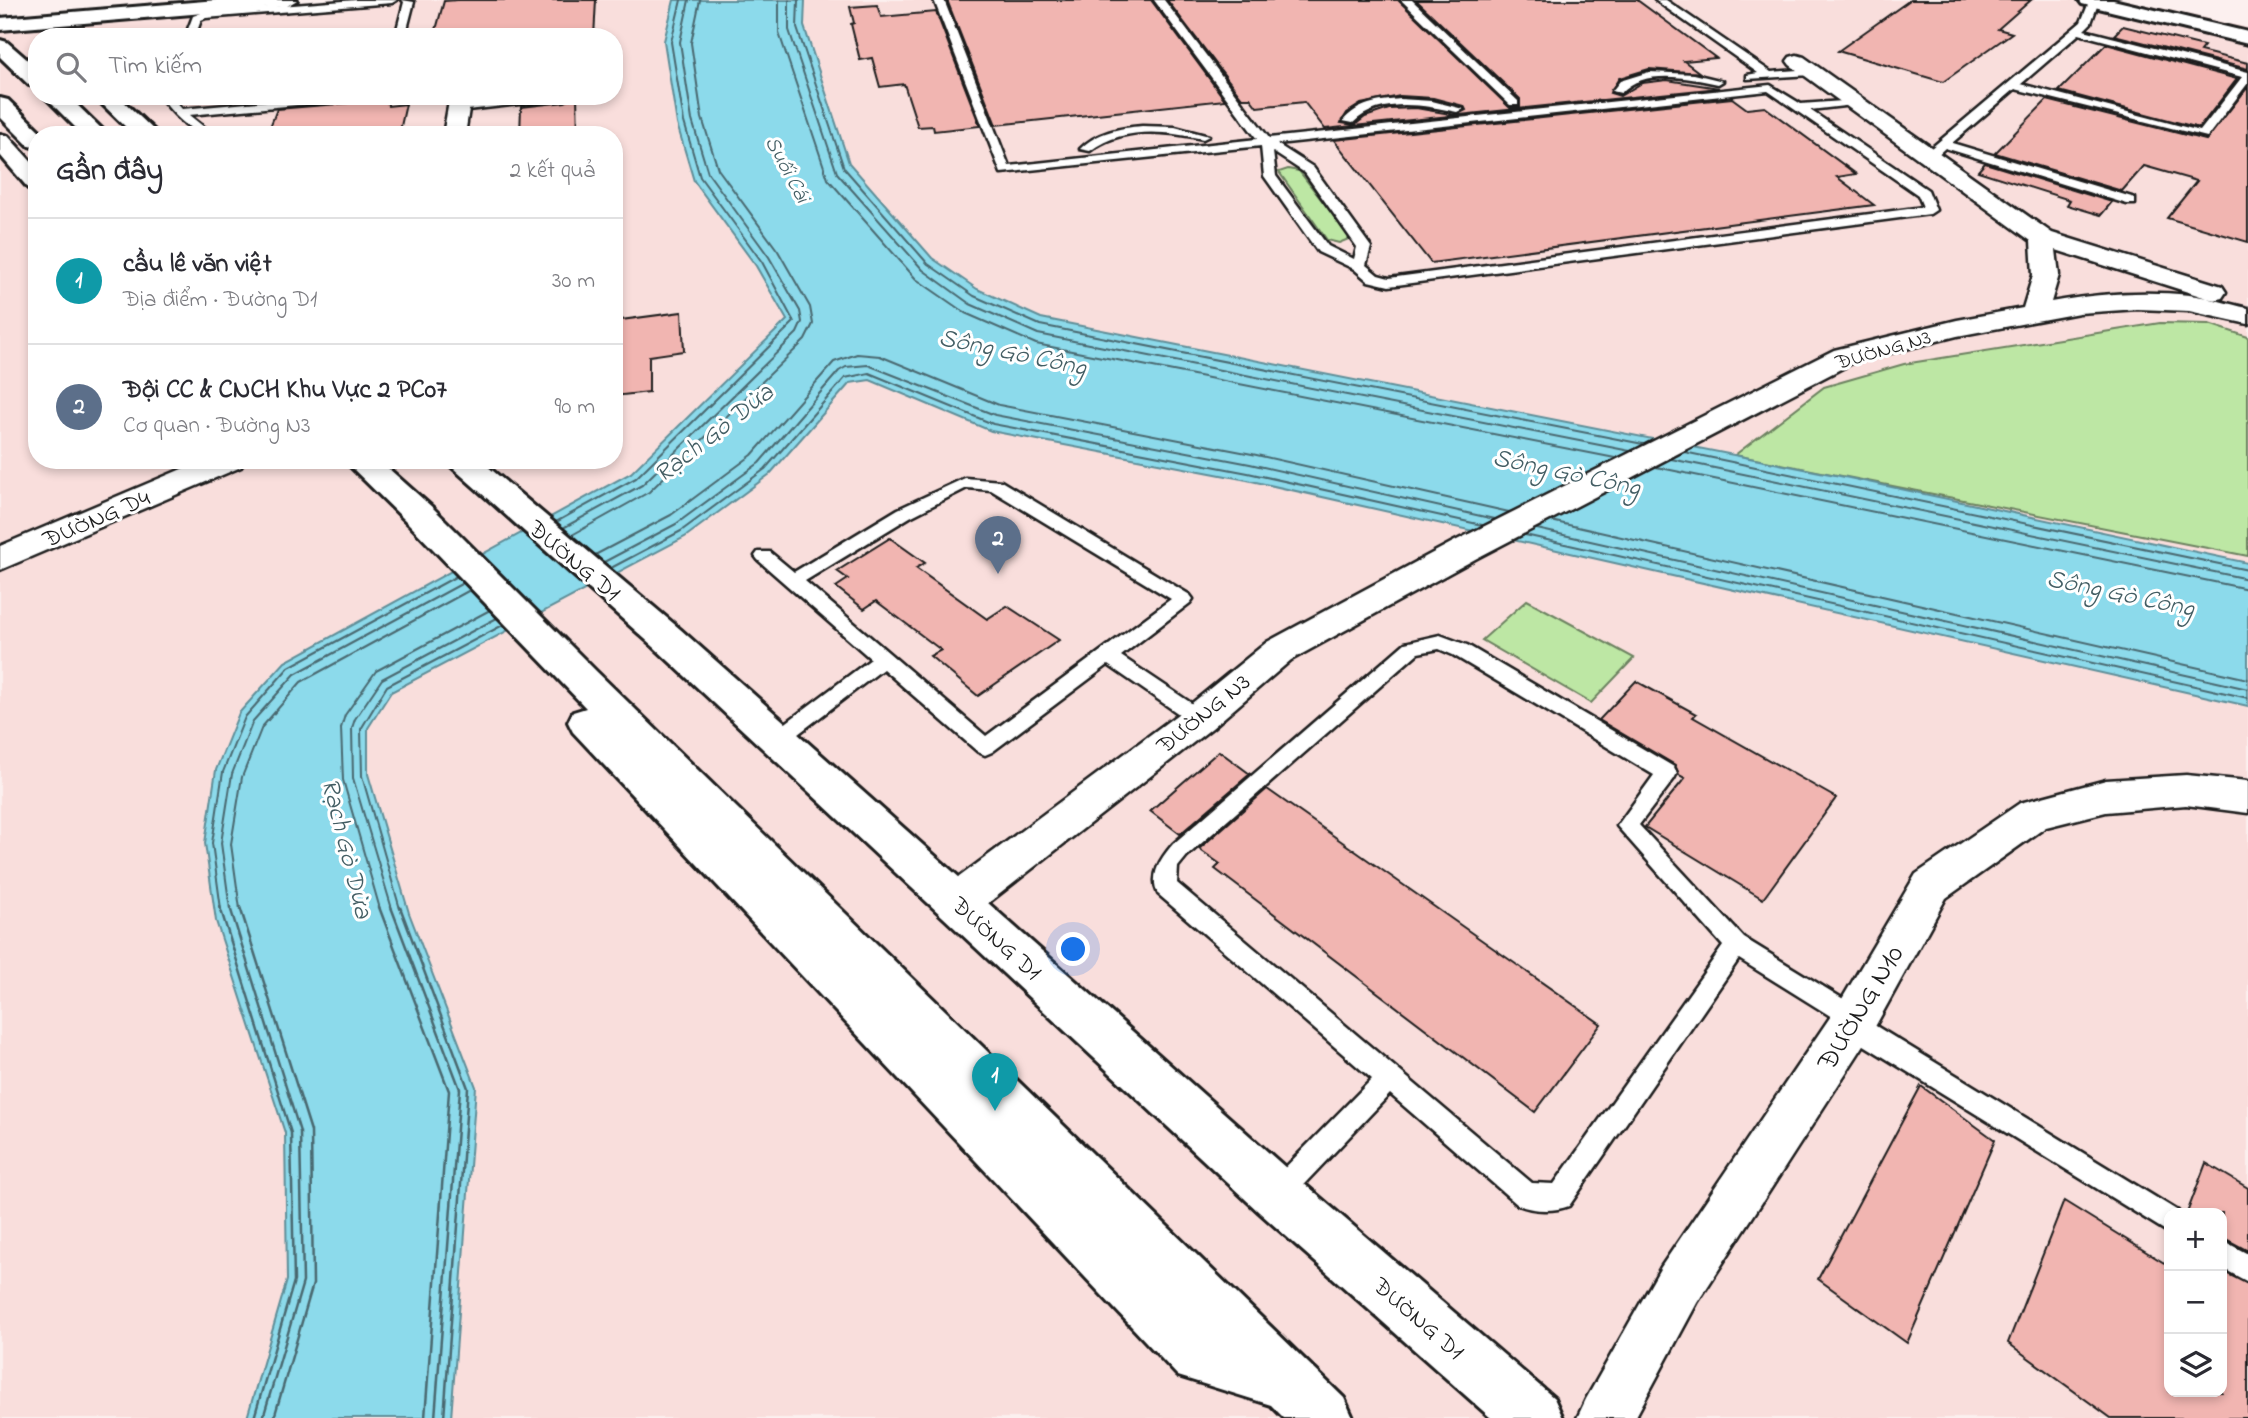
<!DOCTYPE html>
<html lang="vi">
<meta charset="utf-8">
<style>
body{margin:0;font-family:"Indie Flower",sans-serif;background:#f2f2f3;color:#2b2b33}
.controls{position:absolute;right:21px;bottom:21px;display:grid;overflow:hidden;border-radius:14px;box-shadow:0 4px 10px #0003}
.controls button{width:63px;height:63px;display:grid;place-items:center;padding:0;border:0;border-bottom:2px solid #e1e1e2;background:#fff;color:#2b2b33;font:35px sans-serif}
.you{position:absolute;left:1074px;top:950px;width:24px;height:24px;margin:-18px;border:5px solid #fff;border-radius:50%;background:#1a73e8;box-shadow:0 0 0 10px #1a73e833}
.badge{display:grid;place-items:center;width:46px;height:46px;border-radius:50%;background:#1c1c1c;color:#fff;font-size:23px;font-weight:700}
.pin{position:absolute;translate:-50% -58px;filter:drop-shadow(0 2px 4px #0008)}
.pin::after{content:'';position:absolute;top:37px;width:24px;height:21px;background:inherit;clip-path:polygon(0 0,100% 0,50% 100%)}
.list{margin:0;padding:0;list-style:none}
h2{display:flex;justify-content:space-between;align-items:center;height:91px;margin:0;padding:0 28px;font-size:30px}
h2 small{font-size:23px;font-weight:400;color:#7c7c81}
.list li{display:grid;grid-template-columns:46px 1fr auto;gap:21px;align-items:center;box-sizing:border-box;height:126px;padding:0 28px;border-top:2px solid #e1e1e2}
.list b{display:block;font-size:26px;white-space:nowrap}
.list p{margin:0;font-size:23px;white-space:nowrap;color:#7c7c81}
.list em{font-size:23px;font-style:normal;color:#7c7c81}
.icon{flex:none;width:38px;height:38px;fill:none;stroke:currentColor;stroke-width:2;stroke-linecap:round;stroke-linejoin:round}
.map{position:relative;flex:none;width:2248px;height:1418px;overflow:hidden}
.search{position:absolute;background:#fff;box-shadow:0 4px 10px #0003;left:28px;top:28px;width:595px;height:77px;display:flex;align-items:center;gap:18px;box-sizing:border-box;padding:0 24px;border-radius:28px;color:#7c7c81;font-size:26px}
.panel{position:absolute;background:#fff;box-shadow:0 4px 10px #0003;left:28px;top:126px;width:595px;height:343px;border-radius:28px}
.map>svg:first-child{display:block}
.built{fill:#f9dedc;fill-rule:evenodd}
.green{fill:#bde7a4;stroke:#6c8260;stroke-width:2}
.water{fill:#8cdaeb;stroke:#5f8e98;stroke-width:2}
.lines{fill:none;stroke-linecap:round;stroke-linejoin:round}
.shore-far1{stroke:#49686f;stroke-width:2}
.shore{stroke:#49686f;stroke-width:2.5}
.building{fill:#f1b5b1;stroke:#1c1c1c;stroke-width:2;fill-rule:evenodd}
.service-casing{stroke:#1c1c1c;stroke-width:5}
.minor-casing{stroke:#1c1c1c;stroke-width:5}
.tertiary-casing{stroke:#1c1c1c;stroke-width:6}
.secondary-casing{stroke:#1c1c1c;stroke-width:6}
.primary-casing{stroke:#1c1c1c;stroke-width:6}
.service{fill:#fff;fill-rule:evenodd}
.minor{fill:#fff;fill-rule:evenodd}
.tertiary{fill:#fff;fill-rule:evenodd}
.secondary{fill:#fff;fill-rule:evenodd}
.primary{fill:#fff;fill-rule:evenodd}
.labels{text-anchor:middle;stroke-width:6;stroke-linejoin:round;paint-order:stroke}
.far-water-label{font-size:21px;font-style:italic;fill:#435e64;stroke:#fff}
.far-street-label{font-size:21px;fill:#1c1c1c;stroke:#fff}
.street-label{font-size:24px;fill:#1c1c1c;stroke:#fff}
.water-label{font-size:26px;font-style:italic;fill:#435e64;stroke:#fff}
.near-street-label{font-size:28px;fill:#1c1c1c;stroke:#fff}
</style>
<div class="map">
<svg width="2248" height="1418" viewBox="0 0 2248 1418">
<rect width="100%" height="100%" fill="#fcf0ef"/>
<filter id="ink" filterUnits="userSpaceOnUse"><feTurbulence type="fractalNoise" baseFrequency=".0143" numOctaves="2"/><feDisplacementMap in="SourceGraphic" scale="14" xChannelSelector="R" yChannelSelector="G"/><feConvolveMatrix kernelMatrix="1 2 1 2 8 2 1 2 1" color-interpolation-filters="sRGB"/></filter>
<g filter="url(#ink)">
<path class="built" d="M379,0H2127L2248,28V1418H0V32ZM37,37H614V96H37ZM37,135H614V460H37ZM2169,1213H2222V1392H2169Z"/>
<g class="green">
<polygon points="1288,169 1299,171 1351,238 1339,243 1327,240 1279,172"/>
<polygon points="2160,323 2209,324 2248,337 2248,556 1735,455 1824,387 1904,364"/>
<polygon points="1527,600 1634,658 1591,703 1482,640"/>
</g>
<polygon class="water" points="674,0 805,0 804,26 849,163 932,258 977,289 1041,318 1835,475 2248,563 2248,706 1247,480 991,431 870,380 850,383 770,474 685,537 391,692 368,728 368,774 409,913 476,1087 451,1418 247,1418 287,1280 285,1133 216,921 205,843 216,770 239,713 285,662 631,473 787,320 756,266 694,181 677,124 664,41"/>
<g class="lines">
<g class="shore-far1">
<polyline points="779,0 779,33 828,179 916,279 965,313 1036,344 1615,458"/>
<polyline points="789,0 789,30 837,173 923,270 970,304 1038,334 1630,451"/>
<polyline points="798,0 797,28 844,168 928,264 974,296 1040,325 1643,444"/>
<polyline points="1684,452 2248,570"/>
<polyline points="1671,459 2248,579"/>
<polyline points="1656,467 2248,589"/>
<polyline points="1551,521 2248,679"/>
<polyline points="556,522 636,478 794,322 762,262 700,177 684,122 671,42 681,0"/>
<polyline points="563,528 642,485 797,333 802,322 800,311 769,257 708,173 692,120 680,42 689,0"/>
<polyline points="1537,529 2248,689"/>
<polyline points="572,535 649,492 805,340 813,324 810,307 778,251 718,169 702,118 691,43 700,0"/>
<polyline points="1525,535 2248,698"/>
<polyline points="595,555 671,515 752,455 834,362 857,354 880,356 999,405 1252,454 1509,512"/>
<polyline points="604,562 676,524 759,463 839,371 846,367 868,365 995,415 1250,464 1494,519"/>
<polyline points="611,568 681,531 765,469 845,378 869,373 993,424 1248,473 1482,525"/>
<polyline points="221,909 212,843 223,772 245,717 289,667 457,576"/>
<polyline points="230,909 221,843 232,774 253,721 295,674 463,583"/>
<polyline points="240,909 231,844 242,777 262,727 301,682 470,590"/>
<polyline points="380,909 343,780 341,728 345,715 376,671 490,610"/>
<polyline points="392,909 353,778 352,728 355,719 382,679 497,618"/>
<polyline points="400,909 362,776 361,729 387,686 503,625"/>
</g>
<g class="shore">
<polyline points="220,907 291,1133 294,1281 254,1418"/>
<polyline points="230,907 300,1132 303,1282 263,1418"/>
<polyline points="240,907 311,1131 313,1284 274,1418"/>
<polyline points="379,907 449,1091 425,1418"/>
<polyline points="391,907 460,1089 435,1418"/>
<polyline points="400,907 468,1088 444,1418"/>
</g>
</g>
<g class="building">
<polygon points="458,0 596,0 594,37 513,37 513,33 434,37 444,1"/>
<polygon points="947,0 1151,0 1225,100 996,125"/>
<path d="M1167,0H1398L1510,108L1520,107V99L1416,0H1637L1716,58L1684,61L1700,73L1649,69L1619,78L1610,93L1620,96L1642,83L1667,80L1719,88L1325,129L1304,102L1257,107L1250,98H1242ZM1400,96L1433,98L1464,106L1466,110L1456,115L1416,108L1389,109L1365,117L1355,125L1341,123L1347,113L1361,104Z"/>
<polygon points="1910,0 2031,0 1998,29 2012,33 1943,82 1838,51"/>
<polygon points="877,5 881,17 936,12 980,126 934,131 933,126 918,127 904,84 880,87 872,58 860,60 851,24 854,23 850,7"/>
<polygon points="2123,26 2204,46 2200,51 2248,63 2248,69 2114,35"/>
<polygon points="2106,44 2237,79 2199,128 2059,91"/>
<polygon points="2248,87 2248,242 2167,218 2197,181 2144,166 2122,191 1995,153 2047,100 2206,140"/>
<polygon points="369,96 387,96 388,106 406,104 399,135 267,135 277,109 361,102"/>
<polygon points="577,96 578,135 520,135 521,107 565,102"/>
<polygon points="1732,98 1747,109 1765,107 1856,174 1837,177 1874,205 1431,263 1334,140"/>
<polygon points="1985,163 2112,202 2101,215 2067,205 2070,200 1978,171"/>
<polygon points="682,312 684,351 649,356 649,392 614,396 614,321"/>
<polygon points="890,538 925,563 916,568 987,619 1007,606 1059,640 978,696 930,656 941,650 876,601 864,609 836,587 848,579 837,571"/>
<polygon points="1636,681 1696,714 1693,717 1836,798 1763,899 1645,827 1685,778 1679,775 1675,765 1599,720"/>
<polygon points="1219,751 1250,774 1180,834 1150,811"/>
<polygon points="1267,789 1601,1024 1535,1112 1215,869 1220,864 1199,849"/>
<polygon points="1921,1086 1995,1140 1907,1343 1818,1279"/>
<polygon points="2206,1163 2248,1188 2248,1251 2222,1237 2222,1213 2187,1213"/>
<polygon points="2064,1201 2169,1266 2169,1392 2222,1392 2222,1271 2248,1284 2248,1418 2111,1418 2008,1343"/>
</g>
<g class="lines">
<defs>
<g id="service">
<polygon points="356,0 397,0 392,3 206,18 201,20 195,37 185,37 193,16 204,12"/>
<polygon points="402,0 414,2 405,37 395,37 404,2"/>
<path d="M934,0H944L1009,166L1257,139L1154,0H1164L1269,138L1770,85L1801,104L1857,100L1859,102L1853,105L1810,110L1928,190L1936,210L1930,214L1389,286L1368,281L1354,269L1318,252L1264,176L1261,146L1001,173ZM1768,91L1918,195L1923,207L1389,278L1378,275L1366,265L1371,247L1313,167L1277,144ZM1273,152L1305,173L1357,247L1354,259L1328,246L1276,176Z"/>
<polygon points="1401,0 1412,0 1518,101 1518,105 1510,105"/>
<polygon points="1655,0 1666,0 1771,72 1811,69 1816,72 1811,75 1747,79 1747,75 1758,73"/>
<path d="M2090,0L2099,1L2091,23L2084,30L2248,72V83L2207,137L2015,89L1952,143L2135,198V204H2127L1945,148L1932,160H1924V154L2081,22ZM2079,34L2242,77L2200,131L2021,84Z"/>
<path d="M1649,72L1694,74L1723,81L1718,84C1688,78 1644,68 1621,93L1612,91L1620,81Z"/>
<path d="M165,96H176L175,101L182,109L323,96H366L361,99L189,115L214,135C192,135 176,117 163,101Z"/>
<polygon points="534,96 570,96 565,99 459,111 453,108 459,105"/>
<path d="M1400,99L1432,101L1463,109L1457,112C1423,105 1380,97 1353,123L1343,121C1358,103 1378,101 1400,99Z"/>
<path d="M1142,126L1175,127L1209,136L1203,139C1165,131 1123,126 1090,151L1080,149C1097,132 1119,128 1142,126Z"/>
<polygon points="614,195 620,196 620,202 614,203"/>
<path d="M965,478L1001,481L1190,595L1193,599L1190,603L1121,656L1206,713L1209,718L1206,723L1199,725L1192,723L1108,665L992,752L985,755L978,752L883,669L785,744L778,747L771,744L768,739L771,734L871,659L758,560L755,556L758,552H770L794,572L898,509ZM967,488L991,490L1171,599L986,736L805,581L910,517Z"/>
<path d="M1440,635L1467,645L1674,767L1677,773L1674,779L1639,825L1744,938L1863,1011L1866,1020L2178,1211L2179,1213H2169V1233L1843,1032L1840,1022L1739,959L1569,1206C1554,1212 1533,1211 1518,1205L1390,1094L1287,1202L1278,1206L1269,1202L1265,1193L1269,1184L1372,1079L1158,894C1149,875 1161,858 1173,844L1405,643ZM1439,649L1453,655L1654,775L1617,826L1723,946L1554,1184L1532,1183L1177,883L1178,867L1187,856L1418,653Z"/>
<polygon points="2222,1240 2248,1254 2248,1282 2222,1268"/>
</g>
<g id="minor">
<path d="M1797,55L1804,57L2052,233L2222,286L2226,292L2222,298L2213,300L2056,250L2059,275L2051,302C2095,294 2143,290 2189,295C2208,297 2228,304 2248,308V324L2189,311L2138,309L2079,313L1957,336L1854,362L1477,558L1291,660L1212,728L973,915L958,920L943,915L937,902L943,889L1186,708L1267,642L1453,542L1834,350L1957,320L2023,308L2033,275L2031,241L1790,65L1787,61L1790,57Z"/>
<polygon points="450,96 471,96 465,135 443,135"/>
<polygon points="203,460 245,460 241,467 0,570 0,546"/>
<polygon points="2186,775 2248,781 2248,813 2186,805 2106,812 2046,827 1946,898 1871,1034 1697,1303 1635,1418 1577,1418 1586,1399 1661,1267 1839,1004 1916,874 2020,803 2106,780"/>
</g>
<polygon id="tertiary" points="2079,0 2113,0 2248,32 2248,44 2082,4"/>
<polygon id="secondary" points="217,0 297,0 287,6 0,30 0,18"/>
<g id="primary">
<polygon points="0,40 7,42 37,68 37,86 29,85 0,57"/>
<polygon points="44,96 68,96 108,135 83,135"/>
<polygon points="94,96 118,96 159,135 134,135"/>
<polygon points="0,98 8,100 44,135 37,135 37,148 29,146 0,117"/>
<polygon points="0,134 8,136 37,168 37,190 28,188 0,155"/>
<polygon points="344,460 379,460 433,508 596,671 1344,1398 1353,1418 1284,1418 1271,1405 1178,1376 573,732 568,722 573,712 586,708 409,524"/>
<polygon points="444,460 480,460 680,629 1295,1176 1554,1398 1563,1418 1491,1418 1259,1212 654,647"/>
</g>
</defs>
<use href="#service" class="service-casing"/>
<use href="#minor" class="minor-casing"/>
<use href="#tertiary" class="tertiary-casing"/>
<use href="#secondary" class="secondary-casing"/>
<use href="#primary" class="primary-casing"/>
<use href="#service" class="service"/>
<use href="#minor" class="minor"/>
<use href="#tertiary" class="tertiary"/>
<use href="#secondary" class="secondary"/>
<use href="#primary" class="primary"/>
</g>
</g>
<g class="labels">
<g class="far-water-label">
<text transform="translate(788 169) rotate(62)" y="7">Suối Cái</text>
</g>
<g class="far-street-label">
<text transform="translate(1883 349) rotate(-16)" y="7">ĐƯỜNG N3</text>
</g>
<g class="street-label">
<text transform="translate(96 518) rotate(-23)" y="8">ĐƯỜNG D4</text>
<text transform="translate(575 560) rotate(40)" y="8">ĐƯỜNG D1</text>
<text transform="translate(1203 713) rotate(-39)" y="8">ĐƯỜNG N3</text>
<text transform="translate(997 938) rotate(42)" y="8">ĐƯỜNG D1</text>
<text transform="translate(1419 1318) rotate(41)" y="8">ĐƯỜNG D1</text>
</g>
<g class="water-label">
<text transform="translate(1013 351) rotate(12)" y="9">Sông Gò Công</text>
<text transform="translate(713 432) rotate(-38)" y="9">Rạch Gò Dừa</text>
<text transform="translate(1567 471) rotate(12)" y="9">Sông Gò Công</text>
<text transform="translate(2121 592) rotate(12)" y="9">Sông Gò Công</text>
<text transform="translate(348 848) rotate(76)" y="9">Rạch Gò Dừa</text>
</g>
<g class="near-street-label">
<text transform="translate(1859 1007) rotate(-59)" y="10">ĐƯỜNG N10</text>
</g>
</g>
</svg>
<div class="controls">
<button>+</button>
<button>−</button>
<button><svg class="icon" aria-label="layers" viewBox="0 0 24 24"><path d="M12 4l9 5-9 5-9-5zM3 14l9 5 9-5"/></svg></button>
</div>
<div class="you"></div>
<div class="pin badge" style="left:995px;top:1111px;background:#0f9aa8">1</div>
<div class="pin badge" style="left:998px;top:574px;background:#5c6f8a">2</div>
<div class="search"><svg class="icon" aria-label="search" viewBox="0 0 24 24"><circle cx="10" cy="10" r="6"/><path d="M15 15l6 6"/></svg>Tìm kiếm</div>
<section class="panel">
<h2>Gần đây<small>2 kết quả</small></h2>
<ul class="list">
<li><span class="badge" style="background:#0f9aa8">1</span><div><b>cầu lê văn việt</b><p>Địa điểm · Đường D1</p></div><em>30 m</em></li>
<li><span class="badge" style="background:#5c6f8a">2</span><div><b>Đội CC &amp; CNCH Khu Vực 2 PC07</b><p>Cơ quan · Đường N3</p></div><em>90 m</em></li>
</ul>
</section>
</div>
